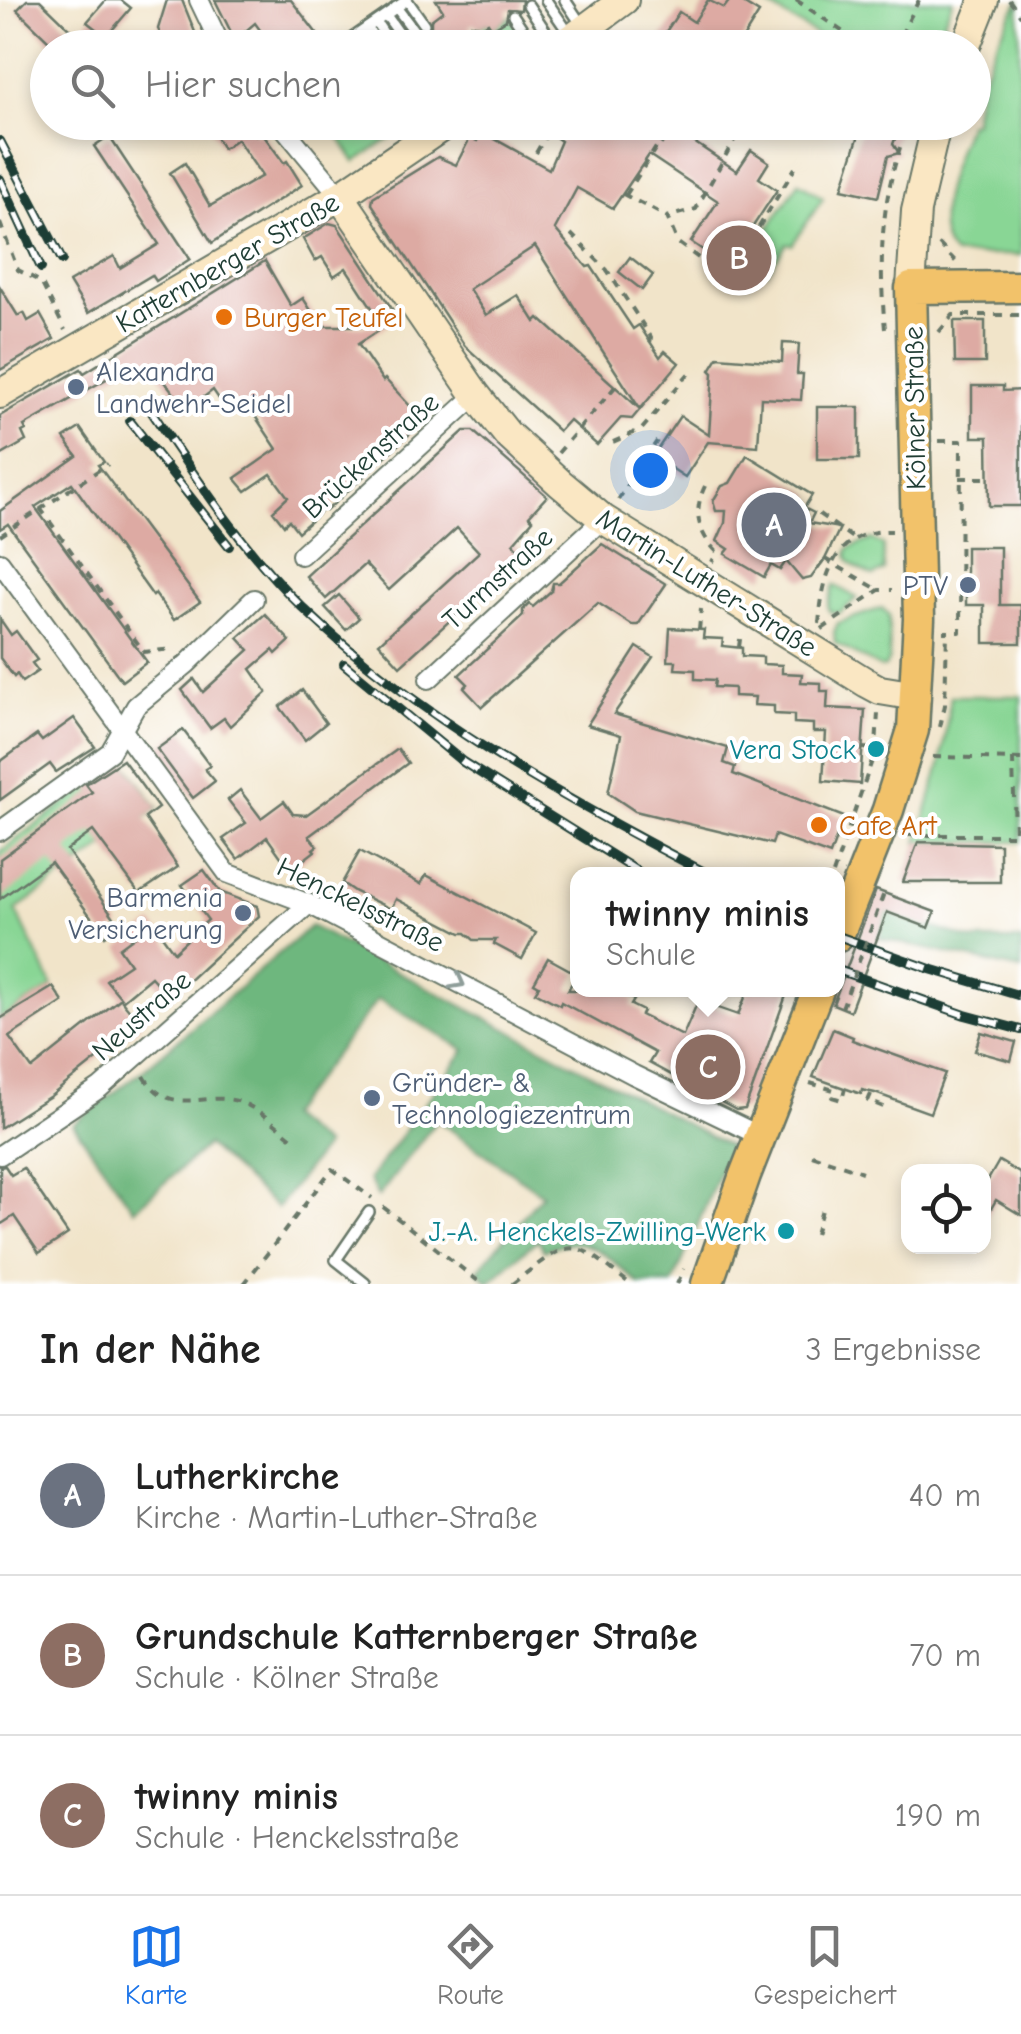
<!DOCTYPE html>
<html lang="de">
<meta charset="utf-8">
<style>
body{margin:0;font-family:"Comic Neue",sans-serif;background:#f6f6f6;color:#222}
.controls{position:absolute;right:30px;bottom:30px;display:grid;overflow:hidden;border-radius:20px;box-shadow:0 5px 15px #0003}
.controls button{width:90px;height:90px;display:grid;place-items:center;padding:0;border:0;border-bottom:2px solid #e0e0e0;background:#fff;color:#222;font:50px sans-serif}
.you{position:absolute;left:650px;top:470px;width:35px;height:35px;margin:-25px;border:8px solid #fff;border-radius:50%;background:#1a73e8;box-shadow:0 0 0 15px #1a73e833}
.badge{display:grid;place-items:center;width:65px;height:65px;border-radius:50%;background:#1a73e8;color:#fff;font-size:32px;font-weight:700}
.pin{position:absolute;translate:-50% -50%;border:5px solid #fff;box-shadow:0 2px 10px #0006}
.popup{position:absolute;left:570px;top:867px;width:275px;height:130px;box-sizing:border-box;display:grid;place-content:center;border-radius:20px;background:#fff;filter:drop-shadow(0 2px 8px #0005);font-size:32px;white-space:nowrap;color:#767676}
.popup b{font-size:38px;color:#222}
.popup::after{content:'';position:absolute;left:50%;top:100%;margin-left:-20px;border:20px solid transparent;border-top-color:#fff}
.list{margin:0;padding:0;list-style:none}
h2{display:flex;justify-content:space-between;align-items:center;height:130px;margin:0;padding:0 40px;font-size:42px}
h2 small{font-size:32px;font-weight:400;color:#767676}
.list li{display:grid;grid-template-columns:65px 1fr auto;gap:30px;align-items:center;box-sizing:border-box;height:160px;padding:0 40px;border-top:2px solid #e0e0e0}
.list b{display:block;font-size:38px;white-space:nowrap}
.list p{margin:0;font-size:32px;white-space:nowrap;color:#767676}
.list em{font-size:32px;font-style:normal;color:#767676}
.icon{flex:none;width:55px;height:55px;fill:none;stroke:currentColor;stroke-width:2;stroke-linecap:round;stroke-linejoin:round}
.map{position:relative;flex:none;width:1021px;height:1284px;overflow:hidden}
.search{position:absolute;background:#fff;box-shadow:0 5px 15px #0003;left:30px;right:30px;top:30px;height:110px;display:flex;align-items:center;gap:25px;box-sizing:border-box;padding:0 35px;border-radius:55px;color:#767676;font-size:38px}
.sheet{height:610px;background:#fff}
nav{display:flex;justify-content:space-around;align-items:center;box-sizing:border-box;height:140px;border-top:2px solid #e0e0e0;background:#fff;font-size:28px;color:#767676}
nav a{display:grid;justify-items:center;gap:5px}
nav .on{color:#1a73e8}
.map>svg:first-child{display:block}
.green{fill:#89d695;stroke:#548a64;stroke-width:2.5}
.forest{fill:#6eb77e;stroke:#467a59;stroke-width:2.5}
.building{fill:#ddaaa3;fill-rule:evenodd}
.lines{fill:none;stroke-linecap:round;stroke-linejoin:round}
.lane-casing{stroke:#687768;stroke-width:14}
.street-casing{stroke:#687768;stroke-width:22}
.secondary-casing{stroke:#687768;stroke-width:32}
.primary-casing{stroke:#687768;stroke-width:35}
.path{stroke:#687768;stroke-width:4;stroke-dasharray:8 8;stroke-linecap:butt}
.lane{stroke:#fff;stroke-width:9}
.street{stroke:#fff;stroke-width:18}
.secondary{stroke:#fae7c3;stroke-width:28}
.primary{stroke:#f2c26a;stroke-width:30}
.rail-casing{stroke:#1f3d34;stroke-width:10}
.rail{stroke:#fff;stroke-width:6;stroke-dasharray:19;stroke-linecap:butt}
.path-bridge{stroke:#687768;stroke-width:4;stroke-dasharray:8 8;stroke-linecap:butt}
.oneway{stroke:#8f9e9a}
.food-dot{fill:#e8710a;stroke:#fff;stroke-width:4}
.service-dot{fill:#5c6f8a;stroke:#fff;stroke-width:4}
.culture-dot{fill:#0f9aa8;stroke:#fff;stroke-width:4}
.labels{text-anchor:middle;stroke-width:8;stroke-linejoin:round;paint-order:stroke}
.street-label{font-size:28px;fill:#1f3d34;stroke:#fff}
.food-label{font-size:28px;fill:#c56008;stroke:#fff;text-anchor:start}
.service-label{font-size:28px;fill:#4e5e75;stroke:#fff;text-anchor:start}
.culture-label{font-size:28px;fill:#0d838f;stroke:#fff;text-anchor:end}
</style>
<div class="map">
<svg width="1021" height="1284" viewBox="0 0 1021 1284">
<rect width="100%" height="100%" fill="#fff"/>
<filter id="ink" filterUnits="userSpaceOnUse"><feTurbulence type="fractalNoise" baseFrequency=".01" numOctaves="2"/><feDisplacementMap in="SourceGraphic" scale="20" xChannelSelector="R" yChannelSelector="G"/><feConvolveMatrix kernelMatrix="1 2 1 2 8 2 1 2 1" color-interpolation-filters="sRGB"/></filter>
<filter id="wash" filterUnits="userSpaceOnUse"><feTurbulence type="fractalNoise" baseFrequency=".0048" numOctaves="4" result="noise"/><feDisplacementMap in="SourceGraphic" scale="40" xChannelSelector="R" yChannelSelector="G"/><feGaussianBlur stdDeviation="2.25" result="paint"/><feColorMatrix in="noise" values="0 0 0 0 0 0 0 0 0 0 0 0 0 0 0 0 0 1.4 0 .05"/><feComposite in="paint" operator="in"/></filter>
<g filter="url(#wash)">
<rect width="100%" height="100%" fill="#f1e4c9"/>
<g class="green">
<polygon points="759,0 953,0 933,47 820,48 815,46 818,36"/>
<path d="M1019,0L1021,255H954C924,230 956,153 968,123L974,122C974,81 1000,36 1019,0Z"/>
<polygon points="510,17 528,44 524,47 492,47 478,29 488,23 493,29"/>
<polygon points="362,123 362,122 413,123 355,162 339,137"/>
<polygon points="799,182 823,198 792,245 787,243 767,272 748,259"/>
<path d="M872,539L883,545L884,570L873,576C861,569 841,564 849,548Z"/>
<polygon points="834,585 857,598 840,613 830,612 828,607"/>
<polygon points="882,608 889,615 889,659 885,667 881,668 835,643 834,632 838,623"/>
<polygon points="951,696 1021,696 1021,842 918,842 941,762"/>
<polygon points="123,760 158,808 16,910 53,987 0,1019 0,852"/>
</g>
<g class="forest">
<polygon points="887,912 972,940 1021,940 1021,970 878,938"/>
<path d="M311,926L730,1147L673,1284H639C608,1258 588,1229 544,1251L538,1239L489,1282L477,1271L542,1194L437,1120L378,1197L369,1179L465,1050L378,999L287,1116L325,1146L277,1208L207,1145L134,1210L73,1124L141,1072Z"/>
</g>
<g id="blocks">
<g class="building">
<polygon points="27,0 40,0 72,31 56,48 17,10"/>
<polygon points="106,0 121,0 131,8 106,37 87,22"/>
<polygon points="167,0 182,0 197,37 173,48 167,48 158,29"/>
<polygon points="215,0 291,0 328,48 273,48 255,23 235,40"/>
<polygon points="436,0 522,0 521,10 508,9 506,20 492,29 488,23 482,27 471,24 468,35 447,48 400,48 431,28 431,20 443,11"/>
<polygon points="708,0 724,8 730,0 738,0 759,13 737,48 655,48 679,12 694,22"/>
<polygon points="222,122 259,122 252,128 256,135 261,132 284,163 287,161 302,185 212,243 170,173 185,163 210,206 262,176 237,139 223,149 211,129"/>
<path d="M558,122H632L662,144L673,128L737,171L751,150L769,162L759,178L777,190L740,246L722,235L709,254L691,242L718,201L649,155L613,208L577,188L555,229L587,267L591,266L633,329L639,325L660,357L665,351L679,363L632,419L621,418L597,445L569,420L559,431L465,346L372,204L373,197L438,157L456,165L470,138L477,141L482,132L549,169L561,141L551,134ZM535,246L560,285L640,409L539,318L535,322L518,295L486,315L469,289Z"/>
<polygon points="863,122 902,122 893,144 899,153 888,156 878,197 842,189"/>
<polygon points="109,136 190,259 156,281 152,275 88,313 69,282 114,256 120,268 159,244 94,146"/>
<polygon points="329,223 337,225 398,318 358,344 383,381 385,379 424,421 326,511 324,509 298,532 289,520 284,525 273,511 288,497 271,474 246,491 235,478 277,449 247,404 230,415 213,390 187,410 151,364 136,373 131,365 24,426 26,430 22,432 26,441 0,456 0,416 81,369 84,373 265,261 291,306 303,298 321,326 384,326 346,268 334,276 322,257 315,261 303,239"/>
<polygon points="630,257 653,275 642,290 619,272"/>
<polygon points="0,287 18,316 24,313 28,321 40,314 54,339 0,370"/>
<polygon points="954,321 985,321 985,363 955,363"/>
<polygon points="783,343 799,344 797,374 803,374 801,400 761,398 758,446 708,442 685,477 653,456 680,416 709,435 713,373 710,370 718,357 782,362"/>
<polygon points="972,386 1003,386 1003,391 1021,390 1021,506 989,506 988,437 972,437"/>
<rect x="817" y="407" width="42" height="52"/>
<polygon points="80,428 104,462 98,465 200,602 174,620 155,594 153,596 72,483 35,507 147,662 122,681 8,524 0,529 0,511 77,456 64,438"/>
<polygon points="464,431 473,431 547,496 529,516 533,520 513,543 523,554 400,666 379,643 479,552 457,528 389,590 365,564 326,599 306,576"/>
<polygon points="747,455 812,495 804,508 814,513 809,523 840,528 825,559 811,578 802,580 786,561 780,570 771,565 764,577 725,554 729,549 717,541 725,523 726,511 716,511 713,501 722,486 730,483"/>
<polygon points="602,544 666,584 638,625 632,625 598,603 482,707 464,688 468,684 459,675 523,616 523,610 529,604 533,607 551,591 553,583 559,583"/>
<polygon points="966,547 1000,547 1000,605 1021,605 1021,643 984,643 984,605 966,605"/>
<polygon points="339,595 359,618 346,630 325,607"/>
<polygon points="265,614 290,641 276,654 273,650 251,669 267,692 230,726 224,718 210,728 182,690 194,679 203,692 249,650 238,638"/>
<polygon points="0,619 11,635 16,631 37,660 32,663 38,671 22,682 17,674 14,677 0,658"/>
<polygon points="670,628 704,630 703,638 723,639 722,646 742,648 742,656 763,657 763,664 782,665 782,673 802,674 801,682 821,683 821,691 828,691 827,708 865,710 860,784 823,781 826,732 813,732 813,724 794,723 794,715 774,714 774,706 754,705 755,697 734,696 734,688 714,687 715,680 695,679 695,670 675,669 676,661 668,661"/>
<polygon points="637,647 653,657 614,714 728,748 724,763 735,767 733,774 844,817 830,855 775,835 772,844 635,811 608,793 621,735 587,725"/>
<polygon points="302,690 326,723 305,740 280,707"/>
<polygon points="74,718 95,747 56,772 50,764 0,800 0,762 37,735 42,741"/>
<polygon points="183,730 210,766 205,769 215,781 193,798 157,749"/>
<polygon points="398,749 408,763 309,836 317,846 313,849 315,851 293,868 289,862 286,864 267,837 238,859 223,839 246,823 228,800 240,790 261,818 284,801 293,814 306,815"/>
<polygon points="123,760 158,808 145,818 178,867 139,893 93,831 67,850 120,926 105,936 51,862 0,899 0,859 92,792 86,784"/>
<polygon points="918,842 1000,844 1000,882 903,882"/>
<polygon points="360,851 421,884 426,875 536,933 522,959 494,944 496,940 474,940 466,933 461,933 396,899 391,909 355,892 342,883"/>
<polygon points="204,870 220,892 257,906 259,916 170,998 151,977 122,1001 141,1024 52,1095 0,1128 0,1019 53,987 63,1002 9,1037 32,1069 121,998 106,980 130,964 119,948 153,923 174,952 208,920 182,885"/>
<polygon points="876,890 935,912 929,928 887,912 850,1011 833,1004"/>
<polygon points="548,958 577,974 568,990 615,990 634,1000 631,1005 643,1011 641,1015 683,1036 698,1001 738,1015 748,990 788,990 745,1109 736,1110 649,1063 655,1053 561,1002 560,1005 535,992 539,986 534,983"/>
<polygon points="833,1029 853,1037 852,1040 945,1073 930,1113 875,1093 862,1090 861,1094 813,1077"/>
<polygon points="981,1032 1016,1042 1011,1061 975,1051"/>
<polygon points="999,1161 1021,1174 1021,1215 996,1200 984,1221 984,1187"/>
<polygon points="5,1166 11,1175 23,1168 68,1234 39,1253 14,1216 0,1225 0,1167"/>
</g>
</g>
</g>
<g filter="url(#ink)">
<use href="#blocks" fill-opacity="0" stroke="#687768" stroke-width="2.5"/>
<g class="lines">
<defs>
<g id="lane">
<polyline points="407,0 424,24"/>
<polyline points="546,0 570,35"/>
<polyline points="565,0 583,27"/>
<polyline points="528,5 554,44"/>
<polyline points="396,7 414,31"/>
<polyline points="386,15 403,39"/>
<polyline points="513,15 535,48"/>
<polyline points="376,22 392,46"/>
<polyline points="367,28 382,48"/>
<polyline points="475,31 486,48"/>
<polyline points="338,48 407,0"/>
<polyline points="365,1283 336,1260 369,1212"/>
</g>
<g id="street">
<polyline points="199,0 222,48"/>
<polyline points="279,122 340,196"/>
<polyline points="301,555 476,395"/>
<polyline points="0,562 227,873 309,904 634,1075 760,1136"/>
<polyline points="429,679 603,519"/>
<polyline points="0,831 110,752 136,706 187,664 254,599"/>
<polyline points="0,1155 100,1088 309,904"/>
</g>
<g id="secondary">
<polyline points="559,48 624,0"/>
<polyline points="965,48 984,0"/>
<polyline points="340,196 476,395 507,434 560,483 603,519 867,683 880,690 916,696"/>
<polyline points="911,288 916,211 937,122"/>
<polyline points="0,394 340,196 449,122"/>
</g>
<g id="primary">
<polyline points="838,936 888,810 913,730 919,619 911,288 1021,287"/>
<polyline points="707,1284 745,1175 818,990"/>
</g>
</defs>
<use href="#lane" class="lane-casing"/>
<use href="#street" class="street-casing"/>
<use href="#secondary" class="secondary-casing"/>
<use href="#primary" class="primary-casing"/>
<g class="path">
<polyline points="796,0 867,48"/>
<polyline points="1009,0 1021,16"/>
<polyline points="455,42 459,48"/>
<polyline points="891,48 900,37 919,0"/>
<polyline points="974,91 984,64"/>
<polyline points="471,131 484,122"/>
<polyline points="737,135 696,209 667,217 678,243 708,265 725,245 743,253 795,168"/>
<polyline points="536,153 554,122"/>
<polyline points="623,194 667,217"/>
<polyline points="626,195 662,138 641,122"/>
<polyline points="0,223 18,270 41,282 65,330"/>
<polyline points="571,234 607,270 651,337 649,349"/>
<polyline points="939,244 956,262"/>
<path d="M885,329C878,253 881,194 909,122"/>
<polyline points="939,332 953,315 1021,315"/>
<polyline points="939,441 961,441 960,632 943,632"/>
<polyline points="613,442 642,429 689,373"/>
<polyline points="558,453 621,380"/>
<polyline points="960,478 988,478"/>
<path d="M705,486C693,511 697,532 717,552L712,562"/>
<polyline points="618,500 657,441"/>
<polyline points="40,508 144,652 173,649"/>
<polyline points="819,514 854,539"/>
<polyline points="0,536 108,464"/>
<polyline points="825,559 879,590"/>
<path d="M819,624C823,576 833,530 892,531"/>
<polyline points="822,629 879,590 892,590"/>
<polyline points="699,630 701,609"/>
<polyline points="739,647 741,632"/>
<polyline points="940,727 945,705 947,632"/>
<polyline points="862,748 876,749"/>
<polyline points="933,757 1021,759"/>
<polyline points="908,835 1015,835 1013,759"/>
<polyline points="833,874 876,749 878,712"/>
<path d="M144,1076C171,1121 209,1087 245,1104C263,1112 280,1129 296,1141"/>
<polyline points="810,1083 834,1090 832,1097 842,1100 845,1088"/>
<polyline points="871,1094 868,1101 884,1107"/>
<polyline points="812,1155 862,1172"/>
<polyline points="383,1207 482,1284"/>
<polyline points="815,1234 822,1210"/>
<polyline points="244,1284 332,1169 372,1198"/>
<path d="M512,1284C572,1238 570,1235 630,1284"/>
<polyline points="677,1284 684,1269"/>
</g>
<use href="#lane" class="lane"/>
<use href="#street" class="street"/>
<use href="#secondary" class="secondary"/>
<use href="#primary" class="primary"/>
<defs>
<g id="rail">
<polyline points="0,141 62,260"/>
<polyline points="0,179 41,268"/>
<path d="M149,408C196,477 242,549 302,607C420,720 565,799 708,874"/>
<polyline points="130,421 229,546"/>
<polyline points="344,664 463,762 642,874"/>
<polyline points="838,936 930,969 1021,996"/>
<polyline points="838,970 965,1015 1021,1030"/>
</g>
</defs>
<use href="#rail" class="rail-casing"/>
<use href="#rail" class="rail"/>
<polyline class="path-bridge" points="842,1008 884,893"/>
</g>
<defs><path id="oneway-chevron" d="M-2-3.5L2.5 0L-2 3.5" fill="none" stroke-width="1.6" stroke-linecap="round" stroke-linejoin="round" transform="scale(2.5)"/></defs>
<use class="oneway" href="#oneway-chevron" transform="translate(458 982) rotate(28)"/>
</g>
<g class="food-dot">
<circle cx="224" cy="317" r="10"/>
<circle cx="819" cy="825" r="10"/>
</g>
<g class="service-dot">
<circle cx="76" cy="387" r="10"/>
<circle cx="968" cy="585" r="10"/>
<circle cx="243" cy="913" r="10"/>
<circle cx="372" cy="1098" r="10"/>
</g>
<g class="culture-dot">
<circle cx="876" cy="749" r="10"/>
<circle cx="786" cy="1231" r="10"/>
</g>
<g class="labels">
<g class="street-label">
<text transform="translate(227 262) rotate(-30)" y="10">Katternberger Straße</text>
<text transform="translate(914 408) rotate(-91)" y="10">Kölner Straße</text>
<text transform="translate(370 455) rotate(-42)" y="10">Brückenstraße</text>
<text transform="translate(497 578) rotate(-42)" y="10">Turmstraße</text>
<text transform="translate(707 582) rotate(32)" y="10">Martin-Luther-Straße</text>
<text transform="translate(361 904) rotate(26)" y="10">Henckelsstraße</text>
<text transform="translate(141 1015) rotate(-41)" y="10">Neustraße</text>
</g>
<g class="food-label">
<text x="244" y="327">Burger Teufel</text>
<text x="839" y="835">Cafe Art</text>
</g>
<g class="service-label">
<text x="96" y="381">Alexandra<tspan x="96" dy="32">Landwehr-Seidel</tspan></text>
<text x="948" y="595" text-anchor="end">PTV</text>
<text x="223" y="907" text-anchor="end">Barmenia<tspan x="223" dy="32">Versicherung</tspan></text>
<text x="392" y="1092">Gründer- &amp;<tspan x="392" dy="32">Technologiezentrum</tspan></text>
</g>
<g class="culture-label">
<text x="856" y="759">Vera Stock</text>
<text x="766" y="1241">J.-A. Henckels-Zwilling-Werk</text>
</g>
</g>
</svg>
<div class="controls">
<button><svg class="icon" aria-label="locate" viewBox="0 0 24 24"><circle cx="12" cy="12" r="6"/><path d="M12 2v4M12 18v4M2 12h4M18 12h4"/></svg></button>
</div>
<div class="you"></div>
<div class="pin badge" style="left:774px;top:525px;background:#6b7280">A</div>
<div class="pin badge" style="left:739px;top:258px;background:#8d6e63">B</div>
<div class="pin badge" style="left:708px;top:1067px;background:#8d6e63">C</div>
<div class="popup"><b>twinny minis</b>Schule</div>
<div class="search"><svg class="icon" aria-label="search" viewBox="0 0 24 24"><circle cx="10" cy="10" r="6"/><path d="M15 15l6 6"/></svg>Hier suchen</div>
</div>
<section class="sheet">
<h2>In der Nähe<small>3 Ergebnisse</small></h2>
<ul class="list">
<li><span class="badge" style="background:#6b7280">A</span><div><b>Lutherkirche</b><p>Kirche · Martin-Luther-Straße</p></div><em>40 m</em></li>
<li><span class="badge" style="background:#8d6e63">B</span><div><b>Grundschule Katternberger Straße</b><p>Schule · Kölner Straße</p></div><em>70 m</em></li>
<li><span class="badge" style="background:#8d6e63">C</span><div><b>twinny minis</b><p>Schule · Henckelsstraße</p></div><em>190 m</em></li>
</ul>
</section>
<nav>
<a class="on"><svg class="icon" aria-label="map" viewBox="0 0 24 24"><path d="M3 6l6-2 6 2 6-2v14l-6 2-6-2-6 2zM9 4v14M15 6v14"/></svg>Karte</a>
<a><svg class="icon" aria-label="directions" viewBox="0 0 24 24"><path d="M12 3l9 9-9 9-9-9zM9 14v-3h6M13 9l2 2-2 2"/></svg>Route</a>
<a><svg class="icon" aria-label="saved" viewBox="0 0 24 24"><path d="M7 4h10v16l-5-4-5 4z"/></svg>Gespeichert</a>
</nav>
